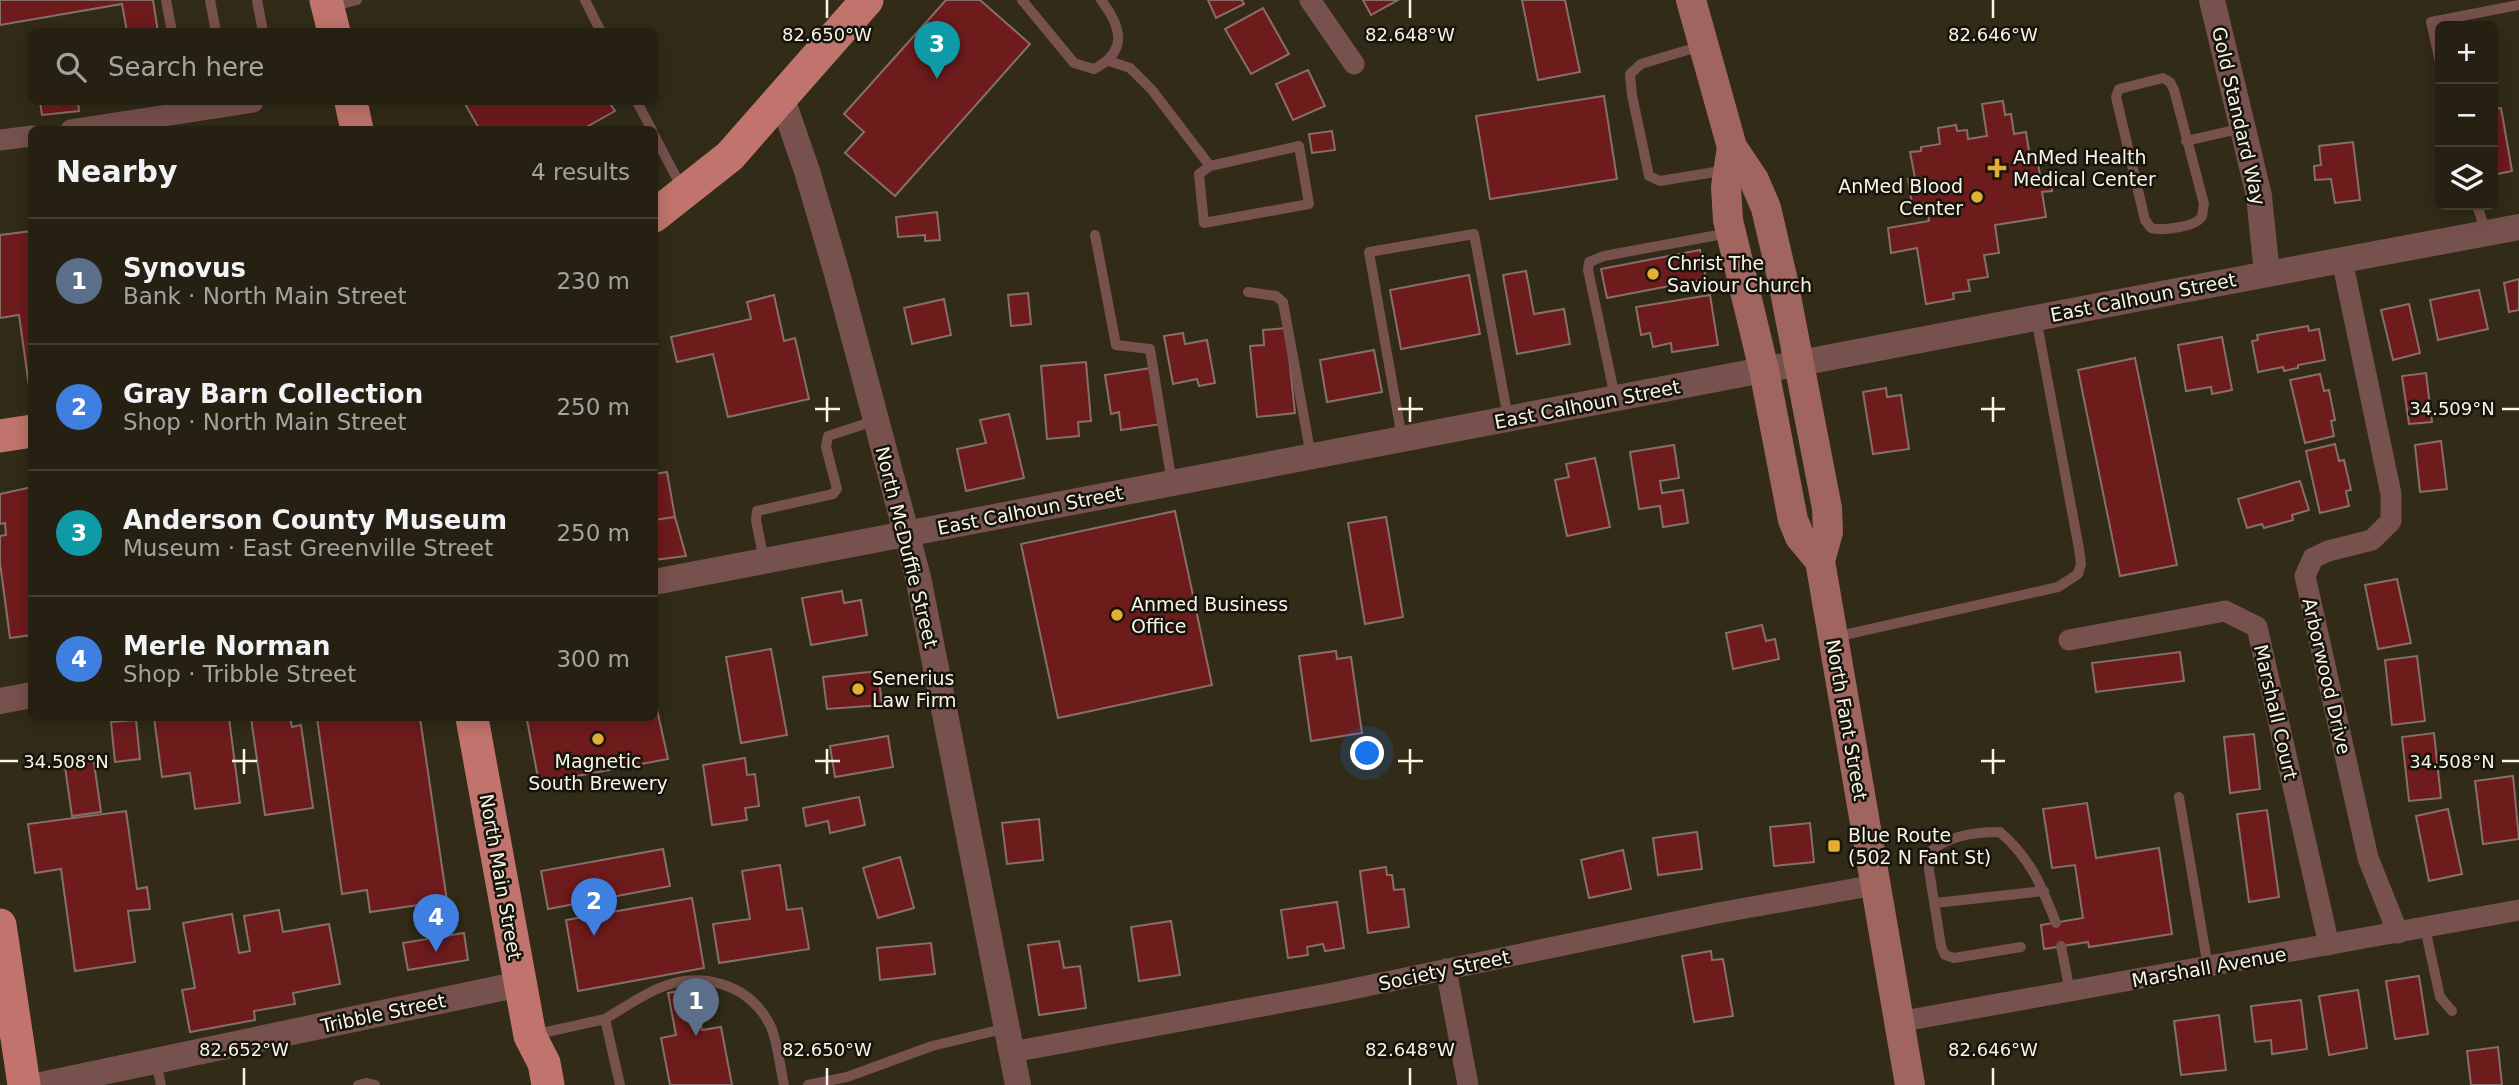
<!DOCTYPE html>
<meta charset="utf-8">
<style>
body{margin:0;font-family:"DejaVu Sans",sans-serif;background:#2d281a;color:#f1f3f6}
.controls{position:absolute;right:21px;top:21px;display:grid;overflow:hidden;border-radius:10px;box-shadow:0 4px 18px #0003}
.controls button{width:63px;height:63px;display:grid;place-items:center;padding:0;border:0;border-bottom:2px solid #423e31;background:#252011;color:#f1f3f6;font:35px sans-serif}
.you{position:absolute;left:1368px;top:754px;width:24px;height:24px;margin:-18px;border:5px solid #fff;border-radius:50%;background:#1a73e8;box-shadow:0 0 0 10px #1a73e833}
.badge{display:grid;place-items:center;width:46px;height:46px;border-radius:50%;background:#e2af34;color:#fff;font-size:23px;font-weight:700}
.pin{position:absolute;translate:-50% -58px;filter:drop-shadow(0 2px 4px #0008)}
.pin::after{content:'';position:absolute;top:37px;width:24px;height:21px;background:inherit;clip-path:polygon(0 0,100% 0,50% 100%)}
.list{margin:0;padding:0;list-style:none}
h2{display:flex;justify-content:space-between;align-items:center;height:91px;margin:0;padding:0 28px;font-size:30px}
h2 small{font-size:23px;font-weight:400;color:#a3a39f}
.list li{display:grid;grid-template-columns:46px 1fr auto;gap:21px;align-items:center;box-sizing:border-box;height:126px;padding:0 28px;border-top:2px solid #423e31}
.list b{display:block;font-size:26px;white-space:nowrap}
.list p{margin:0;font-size:23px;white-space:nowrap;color:#a3a39f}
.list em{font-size:23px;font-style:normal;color:#a3a39f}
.icon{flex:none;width:38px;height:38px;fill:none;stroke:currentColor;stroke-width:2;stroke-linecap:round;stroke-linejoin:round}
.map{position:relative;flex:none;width:2519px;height:1085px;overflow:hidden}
.search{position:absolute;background:#252011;box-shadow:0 4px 18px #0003;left:28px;top:28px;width:630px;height:77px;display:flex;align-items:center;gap:18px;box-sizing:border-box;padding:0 24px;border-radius:10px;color:#a3a39f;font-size:26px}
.panel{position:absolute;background:#252011;box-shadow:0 4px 18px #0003;left:28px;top:126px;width:630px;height:595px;border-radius:10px}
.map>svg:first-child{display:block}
.building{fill:#6e1b1c;stroke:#886e6b;stroke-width:2}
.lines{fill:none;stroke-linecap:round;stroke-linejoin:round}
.service{stroke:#77514d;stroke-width:10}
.minor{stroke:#77514d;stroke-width:21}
.tertiary{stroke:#77514d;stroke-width:26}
.secondary{stroke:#a1655f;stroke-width:30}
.primary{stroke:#c1746d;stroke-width:33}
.ticks{fill:none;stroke:#f8f5e8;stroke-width:2.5}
.poi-dot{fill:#e2af34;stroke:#16140b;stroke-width:2.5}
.labels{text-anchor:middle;stroke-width:5;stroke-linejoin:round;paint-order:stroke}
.street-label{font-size:19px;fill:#f8f5e8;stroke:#16140b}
.poi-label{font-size:19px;fill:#f8f5e8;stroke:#16140b;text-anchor:start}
.ticks-label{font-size:18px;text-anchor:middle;fill:#f8f5e8;stroke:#16140b;stroke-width:5;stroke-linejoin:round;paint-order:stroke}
</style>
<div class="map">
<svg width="2519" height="1085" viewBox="0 0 2519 1085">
<rect width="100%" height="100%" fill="#312b17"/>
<g class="building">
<polygon points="0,0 153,0 158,32 127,32 122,4 0,25"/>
<polygon points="946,0 980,0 1030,44 895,196 845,153 864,132 844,114"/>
<polygon points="1208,0 1242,0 1244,4 1216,18"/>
<polygon points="1363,0 1398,0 1371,15"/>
<polygon points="1522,0 1565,0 1580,72 1538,80"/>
<polygon points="1263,8 1289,54 1251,74 1225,29"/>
<polygon points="1308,70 1325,106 1293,120 1276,84"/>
<polygon points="1604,96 1617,179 1490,199 1476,116"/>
<polygon points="2003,101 2005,115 2011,114 2014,134 2026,132 2030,158 2037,157 2041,182 2051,181 2052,191 2042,192 2046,217 1995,225 1999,253 1984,255 1988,277 1968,280 1970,291 1953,293 1954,299 1926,304 1917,248 1891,253 1888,228 1929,221 1926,203 1912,205 1908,179 1915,178 1910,152 1921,151 1921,147 1940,144 1938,128 1956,125 1957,131 1967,130 1968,139 1987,136 1982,104"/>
<polygon points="40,102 78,102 79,111 42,115"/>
<polygon points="464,102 609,102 615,111 581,130 480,130"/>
<polygon points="2501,108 2512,171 2493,175 2493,109"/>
<polygon points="1332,131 1335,150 1312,153 1309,134"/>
<polygon points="2353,142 2360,200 2335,203 2331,179 2315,180 2314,166 2321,165 2319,146"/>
<polygon points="937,212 940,240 925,241 925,235 898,237 896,217"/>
<polygon points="32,231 32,386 29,386 19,315 0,318 0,235"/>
<polygon points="1700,250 1706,279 1607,298 1601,269"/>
<polygon points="1526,271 1534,314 1564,309 1570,344 1517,354 1503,275"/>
<polygon points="1469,275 1480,334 1401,349 1390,290"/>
<polygon points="2519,279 2519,310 2509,312 2504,283"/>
<polygon points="2479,290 2488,329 2438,340 2430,300"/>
<polygon points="1028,293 1031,324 1011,326 1008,295"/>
<polygon points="774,295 784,341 795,338 809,399 728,417 713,354 677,362 671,337 751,319 747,302"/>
<polygon points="1710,295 1718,345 1672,352 1671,343 1653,347 1650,333 1641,335 1636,307"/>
<polygon points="944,299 951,335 912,344 904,308"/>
<polygon points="2409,304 2420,353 2393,360 2381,310"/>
<polygon points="2308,326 2309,331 2319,329 2325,360 2298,365 2298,368 2284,371 2283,367 2258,372 2252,341 2258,340 2257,335"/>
<polygon points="1286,328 1295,413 1257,417 1250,346 1264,345 1263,330"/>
<polygon points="1183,333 1185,344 1207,340 1215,383 1199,386 1197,379 1173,384 1164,336"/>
<polygon points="2222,337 2232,390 2212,394 2211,387 2186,391 2178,345"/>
<polygon points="1374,350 1382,392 1327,402 1320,360"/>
<polygon points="2135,358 2177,565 2120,576 2078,370"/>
<polygon points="1086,362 1091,421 1078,422 1079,436 1047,439 1041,366"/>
<polygon points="1151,368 1161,424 1121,430 1119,412 1111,414 1105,375"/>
<polygon points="2426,373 2432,422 2409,424 2402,376"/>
<polygon points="2320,374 2324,391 2329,390 2335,420 2331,421 2334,436 2305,443 2290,380"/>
<polygon points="1886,388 1887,397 1901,395 1909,449 1873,454 1863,392"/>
<polygon points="1009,414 1024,478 966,491 957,449 986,443 980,420"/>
<polygon points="2441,441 2447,489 2420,492 2415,445"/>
<polygon points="2335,444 2339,461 2344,460 2351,490 2346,491 2349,506 2320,513 2306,451"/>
<polygon points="1674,445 1679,478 1660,481 1662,493 1683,490 1688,523 1663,527 1660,506 1639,509 1630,452"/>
<polygon points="1595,458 1610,527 1567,536 1555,480 1569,477 1566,464"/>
<polygon points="667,472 675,517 654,520 654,474"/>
<polygon points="2300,481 2309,510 2292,515 2293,520 2264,528 2262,524 2247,528 2238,499"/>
<polygon points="32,487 32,635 10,638 0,563 0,536 6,535 5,523 0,524 0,494"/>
<polygon points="1175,511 1212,685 1058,718 1021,544"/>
<polygon points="675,517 686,556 654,560 654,520"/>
<polygon points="1386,517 1403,617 1365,624 1348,523"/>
<polygon points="2397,579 2411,643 2378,649 2365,585"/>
<polygon points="842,591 844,603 861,600 867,635 811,645 802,598"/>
<polygon points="1762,625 1766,641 1775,639 1779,659 1733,669 1726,633"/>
<polygon points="771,649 787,735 741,743 726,657"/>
<polygon points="1336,651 1337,659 1351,657 1362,733 1311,741 1299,656"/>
<polygon points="2180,652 2184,681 2096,692 2092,663"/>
<polygon points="2417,656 2425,721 2392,725 2385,660"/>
<polygon points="878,671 882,705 827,709 823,677"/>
<polygon points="654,696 668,759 539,783 527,720 538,718 654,718"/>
<polygon points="154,718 229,718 240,803 195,809 190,773 162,777"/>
<polygon points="251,718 290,718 292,727 301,725 313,808 265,815"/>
<polygon points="317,718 420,718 447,901 370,912 367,890 342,894"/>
<polygon points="136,720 140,759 115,762 111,722"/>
<polygon points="2434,733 2441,798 2409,801 2402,737"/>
<polygon points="2254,734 2260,789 2230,793 2224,737"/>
<polygon points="888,736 893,767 835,777 830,746"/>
<polygon points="93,756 101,812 72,816 64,760"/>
<polygon points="745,758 747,775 755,774 759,806 745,808 747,820 712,825 703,765"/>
<polygon points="2513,776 2519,839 2483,844 2475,781"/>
<polygon points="859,797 865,825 830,833 828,821 806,826 803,808"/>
<polygon points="2087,803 2096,858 2159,848 2172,934 2089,947 2088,942 2044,949 2041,925 2083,918 2075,865 2052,868 2043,809"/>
<polygon points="2448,809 2462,874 2429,881 2416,816"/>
<polygon points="2267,810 2279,897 2249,902 2237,814"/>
<polygon points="126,811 137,889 147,887 150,909 128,911 135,962 75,971 61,869 35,873 28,824"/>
<polygon points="1039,819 1043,860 1007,864 1002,823"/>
<polygon points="1810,823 1814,862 1774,866 1770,827"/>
<polygon points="1697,832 1702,869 1658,875 1653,838"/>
<polygon points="663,849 670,886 548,909 541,871"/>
<polygon points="1623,850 1631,889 1589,898 1581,860"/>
<polygon points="900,857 914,908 878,918 863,868"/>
<polygon points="780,865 787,910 802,908 809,949 719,963 713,924 750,919 742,871"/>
<polygon points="1386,867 1387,875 1392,875 1394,890 1404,889 1409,927 1368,933 1360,871"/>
<polygon points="692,898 704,968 578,991 566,920"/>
<polygon points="1337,902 1344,948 1325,951 1323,944 1307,947 1308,955 1288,958 1281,910"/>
<polygon points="279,910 283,932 329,924 340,984 293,993 295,1004 254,1011 255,1020 190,1032 182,990 195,988 183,923 232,914 239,953 250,951 244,916"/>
<polygon points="1171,921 1180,975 1139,981 1131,927"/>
<polygon points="464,933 468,960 408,970 403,943"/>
<polygon points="1059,941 1064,968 1080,966 1086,1008 1039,1015 1028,945"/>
<polygon points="931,943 935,974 880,980 877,948"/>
<polygon points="1711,951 1712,960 1723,959 1733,1016 1694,1022 1682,956"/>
<polygon points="2419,976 2428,1034 2395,1039 2386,981"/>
<polygon points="694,988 702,1030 721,1027 732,1085 670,1085 661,1038 676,1035 668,993"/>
<polygon points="2358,990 2367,1048 2329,1055 2319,996"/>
<polygon points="2301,1000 2307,1049 2272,1054 2271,1040 2255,1042 2251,1006"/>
<polygon points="2219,1015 2226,1070 2181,1075 2174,1021"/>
<polygon points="2498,1047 2502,1085 2471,1085 2467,1051"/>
</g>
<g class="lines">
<g class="service">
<polyline points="166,0 172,32"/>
<polyline points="210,0 216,32"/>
<polyline points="257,0 263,32"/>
<polyline points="585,0 601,32"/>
<path d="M1022,0L1074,63L1094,69C1129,51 1121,26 1101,0"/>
<polyline points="331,7 357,0"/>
<polyline points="1701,46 1641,64 1630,74 1632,95 1649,176 1660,181 1727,170"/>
<polyline points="1109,61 1130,68 1152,90 1210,166 1299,146 1309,204 1204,223 1199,174 1210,166"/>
<polyline points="2440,62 2431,22 2519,5"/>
<path d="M2163,78L2170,82L2174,90L2204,204C2203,207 2203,213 2202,216C2197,227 2161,231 2151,228L2145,220L2116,97L2119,89Z"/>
<polyline points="637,102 652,130"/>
<polyline points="654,135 682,188"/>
<polyline points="2186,141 2243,128"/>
<polyline points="2477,205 2486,233"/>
<polyline points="1095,235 1116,345 1150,349 1172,483"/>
<polyline points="1248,292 1276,296 1283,302 1311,456"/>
<polyline points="1615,397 1588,270 1589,262 1604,256 1729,233"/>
<polyline points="1402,438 1369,252 1474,234 1508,418"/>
<polyline points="764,561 756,520 757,511 833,494 837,489 826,447 828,436 874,421"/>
<polyline points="1835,637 2058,587 2078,574 2081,564 2079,549 2036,318"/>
<polyline points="2179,797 2208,967"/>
<polyline points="1935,903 2044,891"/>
<polyline points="2425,928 2440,997 2452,1011"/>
<polyline points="2061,946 2070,992"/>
<path d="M2021,947L1954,958L1945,955L1941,946L1929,870L1930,852C1947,836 1977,832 2000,832C2031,859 2041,885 2056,923"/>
<polyline points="533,1035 605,1019"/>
<polyline points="156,1061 161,1085"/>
<polyline points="358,1085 366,1083 375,1085"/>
<path d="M620,1085L605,1019C622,1009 639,997 657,989C700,970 750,983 771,1027C778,1044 780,1067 784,1085"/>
<polyline points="808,1085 847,1077 932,1046 1007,1028"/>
</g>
<g class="minor">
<polyline points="1310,0 1354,64"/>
<polyline points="71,130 253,102"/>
<polyline points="0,140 32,136"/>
<polyline points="2342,260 2391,494 2391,521 2372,540 2328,551 2313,558 2305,576 2368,858 2398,933"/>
<polyline points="2069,640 2225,611 2257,627 2329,945"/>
<polyline points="1446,969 1468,1085"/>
<polyline points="1898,1022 2519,910"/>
<polyline points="1012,1052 1333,993 1718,913 1875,885"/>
</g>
<g class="tertiary">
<polyline points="2212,0 2259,196 2267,274"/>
<polyline points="782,99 807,171 836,270 918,577 1018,1085"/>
<polyline points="654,582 2156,295 2519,227"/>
<polyline points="0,701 32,695"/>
<polyline points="41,1085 520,984"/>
</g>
<g class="secondary">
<polyline points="1691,0 1732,147 1754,180 1766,208 1783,281 1827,508 1828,532 1820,561 1910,1085"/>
<polyline points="1732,147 1726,187 1728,220 1764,370 1793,520 1800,537 1820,561"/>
</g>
<g class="primary">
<polyline points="326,0 334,32"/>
<polyline points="351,102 357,130"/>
<polyline points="654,216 730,156 867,0"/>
<polyline points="0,436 32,431"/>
<polyline points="472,718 530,1036 544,1063 548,1085"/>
<polyline points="0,925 24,1085"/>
</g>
</g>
<path class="ticks" d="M827,0V18M1410,0V18M1993,0V18M827,397V422M1410,397V422M1993,397V422M815,409H840M1398,409H1423M1981,409H2005M2502,409H2519M244,749V774M827,749V774M1410,749V774M1993,749V774M0,761H18M232,761H257M815,761H840M1398,761H1423M1981,761H2005M2502,761H2519M244,1068V1085M827,1068V1085M1410,1068V1085M1993,1068V1085"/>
<g class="poi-dot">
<path d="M1993.5 157.5h7v7h7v7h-7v7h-7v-7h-7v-7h7z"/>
<circle cx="1977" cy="197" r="7"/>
<circle cx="1653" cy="274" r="7"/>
<circle cx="1117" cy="615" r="7"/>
<circle cx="858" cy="689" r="7"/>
<circle cx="598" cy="739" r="7"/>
<rect x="1827" y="839" width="14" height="14" rx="3.5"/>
</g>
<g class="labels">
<g class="street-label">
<text transform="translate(2239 116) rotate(77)" y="7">Gold Standard Way</text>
<text transform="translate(2143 297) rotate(-11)" y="7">East Calhoun Street</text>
<text transform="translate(1587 404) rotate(-11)" y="7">East Calhoun Street</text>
<text transform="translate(1030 510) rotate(-11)" y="7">East Calhoun Street</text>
<text transform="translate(907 547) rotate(76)" y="7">North McDuffie Street</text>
<text transform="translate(2327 676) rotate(77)" y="7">Arborwood Drive</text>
<text transform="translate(2276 712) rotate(77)" y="7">Marshall Court</text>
<text transform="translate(1847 720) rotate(80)" y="7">North Fant Street</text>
<text transform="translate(501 877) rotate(80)" y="7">North Main Street</text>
<text transform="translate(2209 967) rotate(-10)" y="7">Marshall Avenue</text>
<text transform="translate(1444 970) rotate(-12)" y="7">Society Street</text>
<text transform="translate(383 1013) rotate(-12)" y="7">Tribble Street</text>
</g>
<g class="poi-label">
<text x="2013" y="164">AnMed Health<tspan x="2013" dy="22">Medical Center</tspan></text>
<text x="1963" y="193" text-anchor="end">AnMed Blood<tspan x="1963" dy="22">Center</tspan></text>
<text x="1667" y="270">Christ The<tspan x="1667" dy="22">Saviour Church</tspan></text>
<text x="1131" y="611">Anmed Business<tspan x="1131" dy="22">Office</tspan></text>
<text x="872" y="685">Senerius<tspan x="872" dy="22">Law Firm</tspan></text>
<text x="598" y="768" text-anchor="middle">Magnetic<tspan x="598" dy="22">South Brewery</tspan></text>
<text x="1848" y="842">Blue Route<tspan x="1848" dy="22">(502 N Fant St)</tspan></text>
</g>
</g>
<g class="ticks-label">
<text x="827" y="41">82.650°W</text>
<text x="1410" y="41">82.648°W</text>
<text x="1993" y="41">82.646°W</text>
<text x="2452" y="415">34.509°N</text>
<text x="66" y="768">34.508°N</text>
<text x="2452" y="768">34.508°N</text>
<text x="244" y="1056">82.652°W</text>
<text x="827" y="1056">82.650°W</text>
<text x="1410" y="1056">82.648°W</text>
<text x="1993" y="1056">82.646°W</text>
</g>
</svg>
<div class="controls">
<button>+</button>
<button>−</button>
<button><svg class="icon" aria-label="layers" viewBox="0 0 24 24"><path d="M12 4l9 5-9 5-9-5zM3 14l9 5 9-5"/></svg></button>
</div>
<div class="you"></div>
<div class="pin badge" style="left:696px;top:1036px;background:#5c6f8a">1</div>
<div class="pin badge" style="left:594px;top:936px;background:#3f7fe0">2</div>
<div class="pin badge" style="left:937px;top:79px;background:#0f9aa8">3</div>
<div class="pin badge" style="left:436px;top:952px;background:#3f7fe0">4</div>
<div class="search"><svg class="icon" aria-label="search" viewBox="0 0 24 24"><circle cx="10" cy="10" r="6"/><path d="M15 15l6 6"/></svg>Search here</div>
<section class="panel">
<h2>Nearby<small>4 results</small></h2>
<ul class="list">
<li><span class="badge" style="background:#5c6f8a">1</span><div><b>Synovus</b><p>Bank · North Main Street</p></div><em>230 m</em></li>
<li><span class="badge" style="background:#3f7fe0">2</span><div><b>Gray Barn Collection</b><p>Shop · North Main Street</p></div><em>250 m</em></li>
<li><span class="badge" style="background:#0f9aa8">3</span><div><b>Anderson County Museum</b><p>Museum · East Greenville Street</p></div><em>250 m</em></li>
<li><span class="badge" style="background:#3f7fe0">4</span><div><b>Merle Norman</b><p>Shop · Tribble Street</p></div><em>300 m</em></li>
</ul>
</section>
</div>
